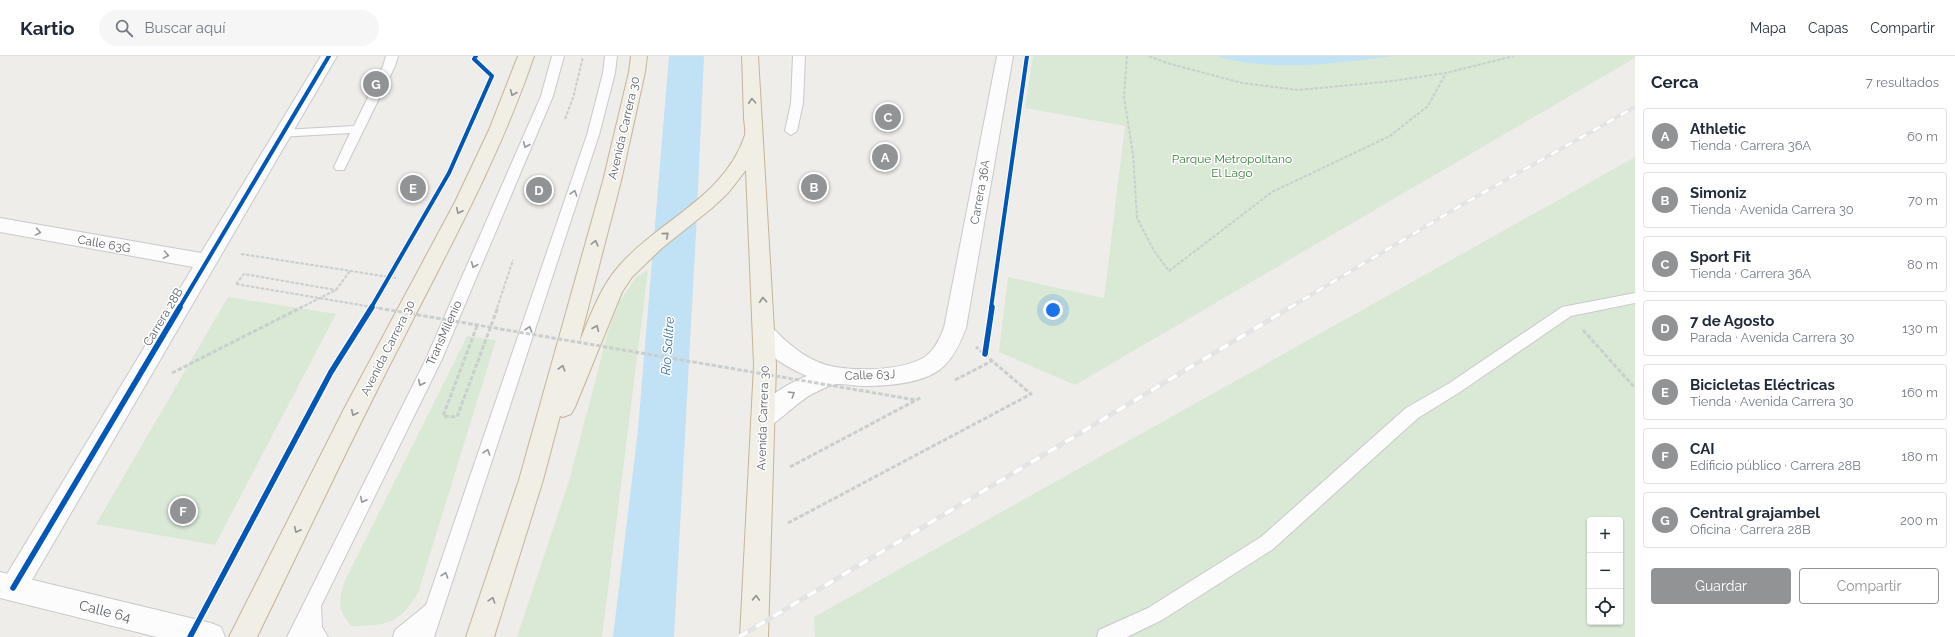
<!DOCTYPE html>
<html lang="es">
<meta charset="utf-8">
<style>
body{margin:0;font-family:Raleway,sans-serif;background:#f6f6f7;color:#1f2937}
.controls{position:absolute;right:12px;bottom:12px;display:grid;overflow:hidden;border-radius:4px;box-shadow:0 1px 3px #0004}
.controls button{width:36px;height:36px;display:grid;place-items:center;padding:0;border:0;border-bottom:1px solid #e0e1e3;background:#fff;color:#1f2937;font:20px sans-serif}
.you{position:absolute;left:1053px;top:254px;width:14px;height:14px;margin:-10px;border:3px solid #fff;border-radius:50%;background:#1a73e8;box-shadow:0 0 0 6px #1a73e833}
.badge{display:grid;place-items:center;width:26px;height:26px;border-radius:50%;background:#919395;color:#fff;font-size:13px;font-weight:700}
.pin{position:absolute;translate:-50% -50%;border:2px solid #fff;box-shadow:0 1px 4px #0006}
.list{margin:0;padding:0;list-style:none}
h2{display:flex;justify-content:space-between;align-items:center;height:52px;margin:0;padding:0 16px;font-size:17px}
h2 small{font-size:13px;font-weight:400;color:#747a83}
.list li{display:grid;grid-template-columns:26px 1fr auto;gap:12px;align-items:center;box-sizing:border-box;height:56px;margin:0 8px 8px;padding:0 8px;border:1px solid #e0e1e3;border-radius:4px}
.list b{display:block;font-size:15px;white-space:nowrap}
.list p{margin:0;font-size:13px;white-space:nowrap;color:#747a83}
.list em{font-size:13px;font-style:normal;color:#747a83}
.actions{display:flex;gap:8px;padding:12px 16px}
.actions a{flex:1;padding:9px 0;border:1px solid #919395;border-radius:4px;text-align:center;font-size:14px;color:#919395}
.actions .main{background:#919395;color:#fff}
.icon{flex:none;width:22px;height:22px;fill:none;stroke:currentColor;stroke-width:2;stroke-linecap:round;stroke-linejoin:round}
.map{position:relative;flex:none;width:1635px;height:581px;overflow:hidden}
header{display:flex;align-items:center;gap:24px;box-sizing:border-box;height:56px;padding:0 20px;background:#fff;border-bottom:1px solid #e0e1e3}
header strong{font-size:19px}
nav{display:flex;gap:22px;margin-inline-start:auto;font-size:14px}
.search{width:280px;height:36px;background:#f6f6f7;display:flex;align-items:center;gap:10px;box-sizing:border-box;padding:0 14px;border-radius:22px;color:#747a83;font-size:15px}
main{display:flex}
aside{flex:1;background:#fff}
.map>svg:first-child{display:block}
.green{fill:#d9e9d6;fill-rule:evenodd}
.water{fill:#c1e1f5}
.lines{fill:none;stroke-linecap:round;stroke-linejoin:round}
.service-casing{stroke:#c9c9c9;stroke-width:2}
.minor-casing{stroke:#c9c9c9;stroke-width:2}
.tertiary-casing{stroke:#c9c9c9;stroke-width:2}
.trunk-casing{stroke:#c4b599;stroke-width:2}
.path-far1{stroke:#cacfcd;stroke-width:2;stroke-dasharray:3.5 1.5;stroke-linecap:butt}
.path{stroke:#cacfcd;stroke-width:3;stroke-dasharray:4.5 2;stroke-linecap:butt}
.service{fill:#fcfcfc;fill-rule:evenodd}
.minor{fill:#fcfcfc;fill-rule:evenodd}
.tertiary{fill:#fcfcfc;fill-rule:evenodd}
.trunk{fill:#f1eee6;fill-rule:evenodd}
.rail-far1-casing{stroke:#e3e4e3;stroke-width:4}
.rail-casing{stroke:#e3e4e3;stroke-width:5}
.rail-far1{stroke:#fff;stroke-width:2.5;stroke-dasharray:8;stroke-linecap:butt}
.rail{stroke:#fff;stroke-width:3.5;stroke-dasharray:10;stroke-linecap:butt}
.path-bridge-far1{stroke:#cacfcd;stroke-width:2;stroke-dasharray:3.5 1.5;stroke-linecap:butt}
.path-bridge{stroke:#cacfcd;stroke-width:3;stroke-dasharray:4.5 2;stroke-linecap:butt}
.cycleway-far1-casing{stroke:#fff;stroke-width:6}
.cycleway-casing{stroke:#fff;stroke-width:8}
.cycleway-far1{stroke:#0057b8;stroke-width:4}
.cycleway{stroke:#0057b8;stroke-width:5.5}
.oneway{stroke:#929493}
.oneway2{stroke:#96999b}
.labels{text-anchor:middle;stroke-width:3;stroke-linejoin:round;paint-order:stroke}
.street-label{font-size:12px;fill:#5f6367;stroke:#fff}
.park-label{font-size:12px;fill:#3b823b;stroke:#fff}
.water-label{font-size:13px;font-style:italic;fill:#4778a3;stroke:#fff}
.near-street-label{font-size:14px;fill:#5f6367;stroke:#fff}
</style>
<header>
<strong>Kartio</strong>
<div class="search"><svg class="icon" aria-label="search" viewBox="0 0 24 24"><circle cx="10" cy="10" r="6"/><path d="M15 15l6 6"/></svg>Buscar aquí</div>
<nav><a>Mapa</a><a>Capas</a><a>Compartir</a></nav>
</header>
<main>
<div class="map">
<svg width="1635" height="581" viewBox="0 0 1635 581">
<rect width="100%" height="100%" fill="#eeedea"/>
<g class="green">
<polygon points="1033,0 1635,0 1635,2 1075,329 999,296 1008,221 1104,242 1125,70 1025,52"/>
<path d="M1635,101V581H815L814,561ZM1590,464H1620V566H1590Z"/>
<polygon points="648,214 602,581 517,581 569,425 608,276 619,247 636,221"/>
<polygon points="228,241 336,258 215,489 96,468"/>
<path d="M467,280L496,284L418,537C399,568 386,570 351,570C337,552 338,547 345,524Z"/>
</g>
<g class="water">
<polygon points="669,0 704,0 696,177 674,581 613,581 638,374"/>
<path d="M1217,0H1393C1337,7 1272,17 1217,0Z"/>
</g>
<g class="lines">
<defs>
<g id="service">
<polygon points="386,0 398,0 395,10 344,114 336,114 334,111 350,77 279,81 277,78 279,75 283,74 354,70 383,10"/>
<polygon points="552,0 564,0 553,40 442,303 321,550 322,571 328,581 287,581 426,303 541,40"/>
<polygon points="605,0 617,0 615,17 599,79 434,581 393,581 395,574 426,549 587,79 603,17"/>
<polygon points="793,0 805,0 803,47 797,75 791,79 785,75 791,47"/>
<polygon points="1635,237 1635,247 1571,260 1460,336 1418,362 1273,493 1162,564 1127,581 1097,581 1099,574 1148,552 1261,481 1406,352 1448,328 1562,251"/>
</g>
<g id="minor">
<polygon points="321,0 337,0 22,541 13,545 4,541 0,533 4,523 193,211 0,176 0,162 201,197"/>
<path d="M997,0H1013L966,272C961,285 955,299 945,309C928,327 889,330 865,330C856,330 846,328 837,328C829,329 819,335 812,338C800,344 770,373 763,374C761,374 757,372 755,371L751,364C762,343 786,328 807,320C787,312 763,297 753,278L756,272C762,270 766,269 771,272C776,274 780,280 785,284C795,293 806,301 818,306C843,317 903,316 926,300C935,293 940,282 944,272Z"/>
</g>
<polygon id="tertiary" points="0,516 211,567 221,571 225,581 157,581 0,542"/>
<g id="trunk">
<path d="M518,0H534C499,103 447,196 398,293C349,388 304,485 257,581H229L344,353L455,146L489,74Z"/>
<path d="M631,0H647L645,16L621,125L579,287C590,261 600,231 619,210C659,164 725,141 745,79C746,74 744,66 744,61C743,40 743,20 742,0H758L776,309L768,581H740L754,309L746,114L728,137L712,152L662,192L632,221L622,236L575,351L571,358L563,361L560,360L543,424L494,581H466L519,424L603,125L629,16Z"/>
</g>
</defs>
<use href="#service" class="service-casing"/>
<use href="#minor" class="minor-casing"/>
<use href="#tertiary" class="tertiary-casing"/>
<use href="#trunk" class="trunk-casing"/>
<g class="path-far1">
<polyline points="1127,0 1124,41 1133,98 1137,162 1154,195 1169,215 1272,136 1390,80 1428,50 1446,17"/>
<polyline points="1149,0 1167,7 1242,27 1298,34 1393,25 1446,17 1514,0"/>
<polyline points="565,63 573,42 583,1"/>
<polyline points="241,198 396,222"/>
<polyline points="236,228 244,218 336,234"/>
<polyline points="300,252 336,234 350,215"/>
<polyline points="497,252 513,204"/>
</g>
<g class="path">
<polyline points="477,270 443,360 457,361 498,251"/>
<polyline points="1583,274 1635,332"/>
<polyline points="172,317 302,251"/>
<polyline points="955,324 992,305"/>
<polyline points="790,411 922,341"/>
<polyline points="788,467 1031,338 976,291"/>
</g>
<use href="#service" class="service"/>
<use href="#minor" class="minor"/>
<use href="#tertiary" class="tertiary"/>
<use href="#trunk" class="trunk"/>
<defs>
<polyline id="rail-far1" points="1289,252 1465,147 1635,51"/>
<polyline id="rail" points="739,581 1291,251"/>
</defs>
<use href="#rail-far1" class="rail-far1-casing"/>
<use href="#rail" class="rail-casing"/>
<use href="#rail-far1" class="rail-far1"/>
<use href="#rail" class="rail"/>
<polyline class="path-bridge-far1" points="236,228 378,252"/>
<polyline class="path-bridge" points="372,251 916,344"/>
<defs>
<g id="cycleway-far1">
<polyline points="179,252 329,0"/>
<polyline points="371,252 449,117 492,20 474,3 476,0"/>
<polyline points="991,252 1027,0"/>
</g>
<g id="cycleway">
<polyline points="985,298 992,251"/>
<polyline points="13,532 180,251"/>
<polyline points="190,581 331,316 372,251"/>
</g>
</defs>
<use href="#cycleway-far1" class="cycleway-far1-casing"/>
<use href="#cycleway" class="cycleway-casing"/>
<use href="#cycleway-far1" class="cycleway-far1"/>
<use href="#cycleway" class="cycleway"/>
</g>
<defs><path id="oneway-chevron" d="M-2-3.5L2.5 0L-2 3.5" fill="none" stroke-width="1.6" stroke-linecap="round" stroke-linejoin="round"/></defs>
<g class="oneway">
<use href="#oneway-chevron" transform="translate(513 37) rotate(113)"/>
<use href="#oneway-chevron" transform="translate(752 45) rotate(-93)"/>
<use href="#oneway-chevron" transform="translate(459 155) rotate(116)"/>
<use href="#oneway-chevron" transform="translate(666 179) rotate(-40)"/>
<use href="#oneway-chevron" transform="translate(595 187) rotate(-75)"/>
<use href="#oneway-chevron" transform="translate(763 244) rotate(-93)"/>
<use href="#oneway-chevron" transform="translate(596 272) rotate(-67)"/>
<use href="#oneway-chevron" transform="translate(562 312) rotate(-75)"/>
<use href="#oneway-chevron" transform="translate(354 357) rotate(116)"/>
<use href="#oneway-chevron" transform="translate(297 474) rotate(116)"/>
<use href="#oneway-chevron" transform="translate(756 542) rotate(-88)"/>
<use href="#oneway-chevron" transform="translate(492 544) rotate(-72)"/>
</g>
<g class="oneway2">
<use href="#oneway-chevron" transform="translate(526 89) rotate(113)"/>
<use href="#oneway-chevron" transform="translate(574 137) rotate(-72)"/>
<use href="#oneway-chevron" transform="translate(38 176) rotate(10)"/>
<use href="#oneway-chevron" transform="translate(166 199) rotate(10)"/>
<use href="#oneway-chevron" transform="translate(474 209) rotate(113)"/>
<use href="#oneway-chevron" transform="translate(529 273) rotate(-71)"/>
<use href="#oneway-chevron" transform="translate(421 327) rotate(117)"/>
<use href="#oneway-chevron" transform="translate(792 338) rotate(-32)"/>
<use href="#oneway-chevron" transform="translate(487 396) rotate(-71)"/>
<use href="#oneway-chevron" transform="translate(363 444) rotate(117)"/>
<use href="#oneway-chevron" transform="translate(445 519) rotate(-71)"/>
</g>
<g class="labels">
<g class="street-label">
<text transform="translate(624 72) rotate(-77)" y="4">Avenida Carrera 30</text>
<text transform="translate(980 136) rotate(-80)" y="4">Carrera 36A</text>
<text transform="translate(104 188) rotate(10)" y="4">Calle 63G</text>
<text transform="translate(163 261) rotate(-59)" y="4">Carrera 28B</text>
<text transform="translate(444 277) rotate(-66)" y="4">TransMilenio</text>
<text transform="translate(388 292) rotate(-63)" y="4">Avenida Carrera 30</text>
<text transform="translate(870 319) rotate(-2)" y="4">Calle 63J</text>
<text transform="translate(763 362) rotate(-88)" y="4">Avenida Carrera 30</text>
</g>
<g class="park-label">
<text x="1232" y="107">Parque Metropolitano<tspan x="1232" dy="14">El Lago</tspan></text>
</g>
<g class="water-label">
<text transform="translate(667 290) rotate(-86)" y="5">Río Salitre</text>
</g>
<g class="near-street-label">
<text transform="translate(105 555) rotate(14)" y="5">Calle 64</text>
</g>
</g>
</svg>
<div class="controls">
<button>+</button>
<button>−</button>
<button><svg class="icon" aria-label="locate" viewBox="0 0 24 24"><circle cx="12" cy="12" r="6"/><path d="M12 2v4M12 18v4M2 12h4M18 12h4"/></svg></button>
</div>
<div class="you"></div>
<div class="pin badge" style="left:885px;top:101px">A</div>
<div class="pin badge" style="left:814px;top:131px">B</div>
<div class="pin badge" style="left:888px;top:61px">C</div>
<div class="pin badge" style="left:539px;top:134px">D</div>
<div class="pin badge" style="left:413px;top:132px">E</div>
<div class="pin badge" style="left:183px;top:455px">F</div>
<div class="pin badge" style="left:376px;top:28px">G</div>
</div>
<aside>
<h2>Cerca<small>7 resultados</small></h2>
<ul class="list">
<li><span class="badge">A</span><div><b>Athletic</b><p>Tienda · Carrera 36A</p></div><em>60 m</em></li>
<li><span class="badge">B</span><div><b>Simoniz</b><p>Tienda · Avenida Carrera 30</p></div><em>70 m</em></li>
<li><span class="badge">C</span><div><b>Sport Fit</b><p>Tienda · Carrera 36A</p></div><em>80 m</em></li>
<li><span class="badge">D</span><div><b>7 de Agosto</b><p>Parada · Avenida Carrera 30</p></div><em>130 m</em></li>
<li><span class="badge">E</span><div><b>Bicicletas Eléctricas</b><p>Tienda · Avenida Carrera 30</p></div><em>160 m</em></li>
<li><span class="badge">F</span><div><b>CAI</b><p>Edificio público · Carrera 28B</p></div><em>180 m</em></li>
<li><span class="badge">G</span><div><b>Central grajambel</b><p>Oficina · Carrera 28B</p></div><em>200 m</em></li>
</ul>
<div class="actions"><a class="main">Guardar</a><a>Compartir</a></div>
</aside>
</main>
